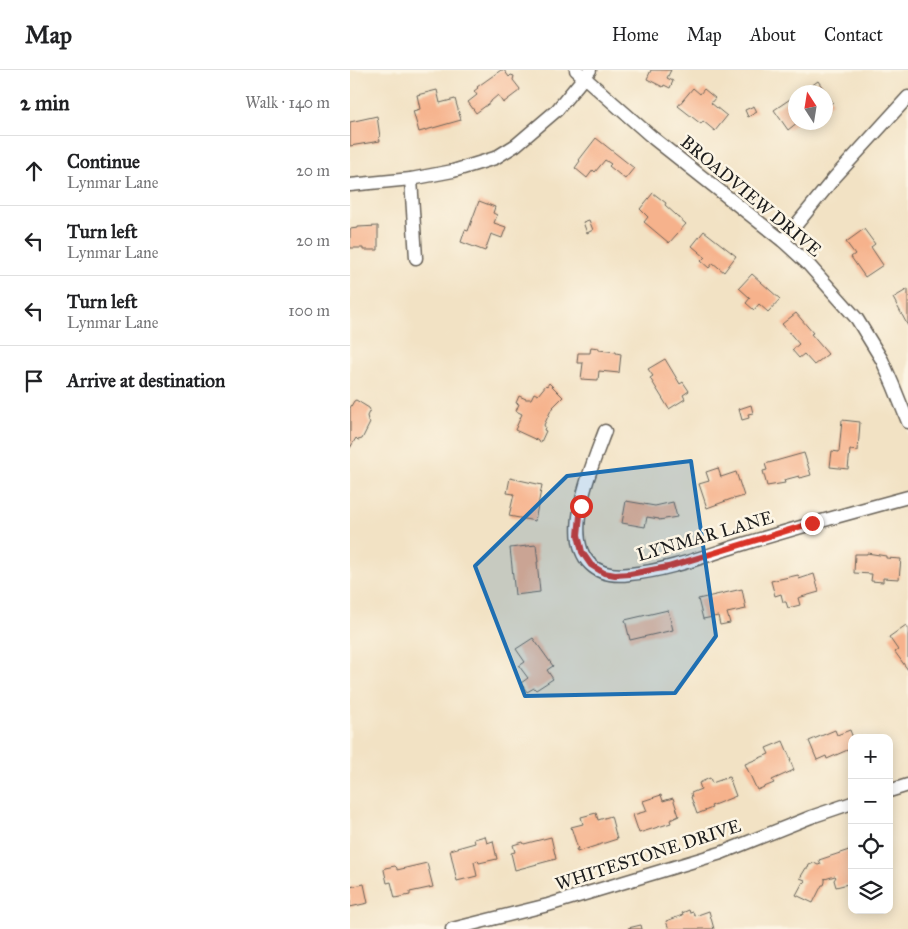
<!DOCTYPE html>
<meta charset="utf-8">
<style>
body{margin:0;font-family:"IM FELL Great Primer",serif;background:#f2f2f2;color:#202124}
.controls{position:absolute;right:15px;bottom:15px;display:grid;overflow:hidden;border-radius:10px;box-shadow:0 2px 12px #0003}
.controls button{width:45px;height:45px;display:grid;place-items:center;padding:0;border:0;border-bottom:1px solid #e0e0e0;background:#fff;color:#202124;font:25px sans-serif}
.compass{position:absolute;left:438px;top:15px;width:45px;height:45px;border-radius:50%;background:#fff;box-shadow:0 2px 12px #0003;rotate:348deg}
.stop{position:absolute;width:15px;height:15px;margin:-11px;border:4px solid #d93025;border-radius:50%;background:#fff}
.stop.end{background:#d93025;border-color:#fff;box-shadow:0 1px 5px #0008}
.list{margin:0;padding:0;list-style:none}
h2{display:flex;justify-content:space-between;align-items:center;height:65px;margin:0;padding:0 20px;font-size:21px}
h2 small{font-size:16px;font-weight:400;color:#757577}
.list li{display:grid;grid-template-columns:32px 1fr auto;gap:15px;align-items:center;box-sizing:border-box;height:70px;padding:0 20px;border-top:1px solid #e0e0e0}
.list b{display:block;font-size:19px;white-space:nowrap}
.list p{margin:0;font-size:16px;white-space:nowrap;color:#757577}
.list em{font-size:16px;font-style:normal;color:#757577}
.icon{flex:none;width:28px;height:28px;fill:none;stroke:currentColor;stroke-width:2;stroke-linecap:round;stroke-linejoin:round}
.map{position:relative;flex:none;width:558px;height:859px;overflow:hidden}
header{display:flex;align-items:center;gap:30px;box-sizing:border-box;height:70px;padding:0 25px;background:#fff;border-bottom:1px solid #e0e0e0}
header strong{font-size:24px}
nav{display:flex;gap:28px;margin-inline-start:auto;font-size:18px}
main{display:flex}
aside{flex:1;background:#fff}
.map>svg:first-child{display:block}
.building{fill:#f6b28c}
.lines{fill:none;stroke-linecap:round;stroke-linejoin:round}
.minor-casing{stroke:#676157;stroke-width:15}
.minor{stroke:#fff;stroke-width:12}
.route{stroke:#d93025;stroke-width:6}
.marked{fill:#1f6fb2;fill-opacity:0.2;stroke:#1f6fb2;stroke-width:4;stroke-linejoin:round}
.labels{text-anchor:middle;stroke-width:5;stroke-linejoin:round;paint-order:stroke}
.street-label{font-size:18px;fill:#1c1c1c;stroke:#fcf5e5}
</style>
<header>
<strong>Map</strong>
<nav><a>Home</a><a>Map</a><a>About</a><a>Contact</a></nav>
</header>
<main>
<aside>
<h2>2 min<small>Walk · 140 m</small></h2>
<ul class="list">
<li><svg class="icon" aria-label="ahead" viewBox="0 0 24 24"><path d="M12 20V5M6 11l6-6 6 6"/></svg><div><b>Continue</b><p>Lynmar Lane</p></div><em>20 m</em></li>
<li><svg class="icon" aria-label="left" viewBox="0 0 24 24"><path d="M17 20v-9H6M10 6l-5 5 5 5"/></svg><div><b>Turn left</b><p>Lynmar Lane</p></div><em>20 m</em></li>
<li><svg class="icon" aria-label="left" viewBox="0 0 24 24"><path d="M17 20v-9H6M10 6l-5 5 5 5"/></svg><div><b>Turn left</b><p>Lynmar Lane</p></div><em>100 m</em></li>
<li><svg class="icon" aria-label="arrive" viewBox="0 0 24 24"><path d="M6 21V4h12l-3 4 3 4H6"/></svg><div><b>Arrive at destination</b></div></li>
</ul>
</aside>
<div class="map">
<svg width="558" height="859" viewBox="0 0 558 859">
<rect width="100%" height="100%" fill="#fcf5e5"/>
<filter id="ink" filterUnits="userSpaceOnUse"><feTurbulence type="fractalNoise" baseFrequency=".02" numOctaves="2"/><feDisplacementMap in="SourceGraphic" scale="10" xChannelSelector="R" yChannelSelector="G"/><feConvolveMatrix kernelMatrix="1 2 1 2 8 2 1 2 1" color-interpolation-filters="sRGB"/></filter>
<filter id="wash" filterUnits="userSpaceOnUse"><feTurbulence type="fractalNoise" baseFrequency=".0096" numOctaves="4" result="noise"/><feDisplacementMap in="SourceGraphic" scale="20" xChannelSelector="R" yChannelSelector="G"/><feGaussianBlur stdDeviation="1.12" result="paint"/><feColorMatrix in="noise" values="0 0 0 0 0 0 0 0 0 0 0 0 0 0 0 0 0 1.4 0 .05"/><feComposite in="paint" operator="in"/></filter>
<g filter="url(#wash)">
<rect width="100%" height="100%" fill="#f2e2c4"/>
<g id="blocks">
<g class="building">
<polygon points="151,0 154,0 159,7 161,5 164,6 163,10 170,19 169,21 153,33 148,25 141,31 141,32 126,43 118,32 127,25 124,21 128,18 127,17"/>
<polygon points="301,0 321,0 317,8 323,11 320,18 314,15 313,17 297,9"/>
<polygon points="468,11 483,32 476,38 476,22 449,22 453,19 454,21"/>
<polygon points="343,18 350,24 354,19 365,28 361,33 377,46 365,61 353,51 351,54 328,36"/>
<polygon points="87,20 90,33 105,29 111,50 69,62 63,41 70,39 67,25"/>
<polygon points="446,25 446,52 448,52 438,60 424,40"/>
<polygon points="404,36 407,42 398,47 395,40"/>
<polygon points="27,46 30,67 29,67 30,71 0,76 0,52"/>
<polygon points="246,68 284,98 275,109 259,96 261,94 255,90 245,102 243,100 237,108 225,98 230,91 229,90"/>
<polygon points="303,123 316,133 315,135 336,154 319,173 294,152 298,147 290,139"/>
<polygon points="129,131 145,137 143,143 147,145 144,153 156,157 152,168 141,164 135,181 111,172 115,160 118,161"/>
<polygon points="239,150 243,160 237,163 233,152"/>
<polygon points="28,156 28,180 13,180 13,178 0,178 0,159 8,158 8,157"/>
<polygon points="514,159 525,174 521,177 533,195 515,207 501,187 505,184 496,172"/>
<polygon points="354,161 386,186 374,202 363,193 359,198 351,191 355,187 342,176"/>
<polygon points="402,204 430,229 418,242 409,234 404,240 396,233 400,228 389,218"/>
<polygon points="558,219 558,256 543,228"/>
<polygon points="446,243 463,263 461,264 478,284 464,295 454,284 449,288 442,280 449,274 432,254"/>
<polygon points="241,277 249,278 249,280 266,282 266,283 271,284 269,303 249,301 248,310 231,309 233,293 227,293 228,283 240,283"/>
<polygon points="315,289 330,314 333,312 339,321 333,325 335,329 319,339 300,308 303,306 298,299"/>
<polygon points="199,313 213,327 202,338 194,355 195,357 194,360 196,361 191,372 165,360 172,344 166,341 169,334 166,333 169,326 176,329 181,329 184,323 188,325 196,315 197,316"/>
<polygon points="6,330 19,338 20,340 17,346 18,350 20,353 12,369 8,370 6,368 0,378 0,338 4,331"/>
<polygon points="401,335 403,343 398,344 399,348 392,350 389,339"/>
<polygon points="492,350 510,352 508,381 500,380 498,399 480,397 482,381 489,382"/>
<polygon points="454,383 461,405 450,408 449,406 434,410 435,413 417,416 413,401 417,400 415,394"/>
<polygon points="368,398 371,407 386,402 394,426 384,429 384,428 357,438 349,414 359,411 356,402"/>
<polygon points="160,408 192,415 185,451 159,446 164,424 157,423"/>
<polygon points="276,431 305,436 323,432 327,447 309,450 309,449 297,447 295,457 272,453"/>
<polygon points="186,475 188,492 187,492 190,522 165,525 160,478"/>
<polygon points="517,483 536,486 536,488 551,489 549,509 533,508 533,512 521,511 522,504 504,503 505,484 517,484"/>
<polygon points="464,504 469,522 448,528 450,535 438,538 436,532 433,532 431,524 425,526 421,511 448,505 449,509"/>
<polygon points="392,519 396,539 377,543 380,553 370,555 368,546 353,549 348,529"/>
<polygon points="318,540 323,560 280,570 275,550"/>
<polygon points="556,555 558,558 558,600 545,582 548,580 539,567"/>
<polygon points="183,568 203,596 197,600 203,609 186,620 184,618 177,622 171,613 178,608 169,596 175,592 166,579"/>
<polygon points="485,660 487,665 500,660 503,668 502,668 502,678 477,689 476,686 467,690 459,671"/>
<polygon points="433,671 441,690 440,690 444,700 422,710 424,713 407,720 395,694 419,684 416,678"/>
<polygon points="379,707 386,726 361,736 362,738 347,744 341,727 342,727 341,723 351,719 349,713 360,708 362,713"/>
<polygon points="311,725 313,731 323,728 329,746 320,750 321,753 289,763 283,745 297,741 293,731"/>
<polygon points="246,743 248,750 261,746 267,769 227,782 226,779 228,779 221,757 233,754 231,747"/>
<polygon points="135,766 137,773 143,771 147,789 129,793 128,790 124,792 127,806 107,811 100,780 125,773 124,769"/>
<polygon points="201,767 206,789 165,800 161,783 165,782 163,775 173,772 174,774"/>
<polygon points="502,777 502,813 486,817 484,810 486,807 485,806 475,809 475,808 475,812 474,815 472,815 463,833 446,825 453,812 454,813 455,810 450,808 456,798 458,798 459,795 464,793 468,795 471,794 469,790 499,780 499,778"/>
<polygon points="77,793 83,817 60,822 60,825 45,828 41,812 37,813 34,800 35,798 45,796 47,798 47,800"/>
<polygon points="14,814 18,833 0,837 0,817"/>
<polygon points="339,840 340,843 343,842 345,846 359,841 364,859 319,859 316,851 333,845 332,843"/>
<polygon points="291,855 292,859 278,859 278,858"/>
</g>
</g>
</g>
<g filter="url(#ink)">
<use href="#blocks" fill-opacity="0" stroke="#676157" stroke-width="1"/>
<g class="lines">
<defs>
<g id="minor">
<polyline points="226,0 303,68 433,171 458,194 507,249 532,290 543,315 558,352"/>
<polyline points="61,109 66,188"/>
<polyline points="0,115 61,109 103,101 145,88 166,75 207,40 240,0"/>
<polyline points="433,171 485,107 558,27"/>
<path d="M255,361C243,393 211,466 240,494C251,505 266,506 280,504C316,501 355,486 390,475C446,458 502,442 558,427"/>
<polyline points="539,721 558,715"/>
<polyline points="102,859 198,835 371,783 461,747 502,733"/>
</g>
</defs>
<use href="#minor" class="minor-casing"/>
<use href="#minor" class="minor"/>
</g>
</g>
<g class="lines" filter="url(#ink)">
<polyline class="route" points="231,436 228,465 232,482 241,495 254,503 265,505 280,504 318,497 462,453"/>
</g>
<path class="marked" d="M341,391L366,566L325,623L175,626L125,496L217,406Z"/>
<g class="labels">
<g class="street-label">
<text transform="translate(401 126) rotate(40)" y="6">BROADVIEW DRIVE</text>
<text transform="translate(355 466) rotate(-16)" y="6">LYNMAR LANE</text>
<text transform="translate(298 785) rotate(-18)" y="6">WHITESTONE DRIVE</text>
</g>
</g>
</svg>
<div class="controls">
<button>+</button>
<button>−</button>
<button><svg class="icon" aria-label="locate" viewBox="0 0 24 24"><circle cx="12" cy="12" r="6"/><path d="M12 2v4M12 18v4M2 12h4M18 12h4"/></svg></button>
<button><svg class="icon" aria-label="layers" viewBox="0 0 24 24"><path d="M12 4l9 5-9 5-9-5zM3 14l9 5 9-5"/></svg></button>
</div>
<svg class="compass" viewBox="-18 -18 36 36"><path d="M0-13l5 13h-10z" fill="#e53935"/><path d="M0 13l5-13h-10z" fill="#757577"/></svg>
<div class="stop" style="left:231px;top:436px"></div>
<div class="stop end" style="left:462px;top:453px"></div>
</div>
</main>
